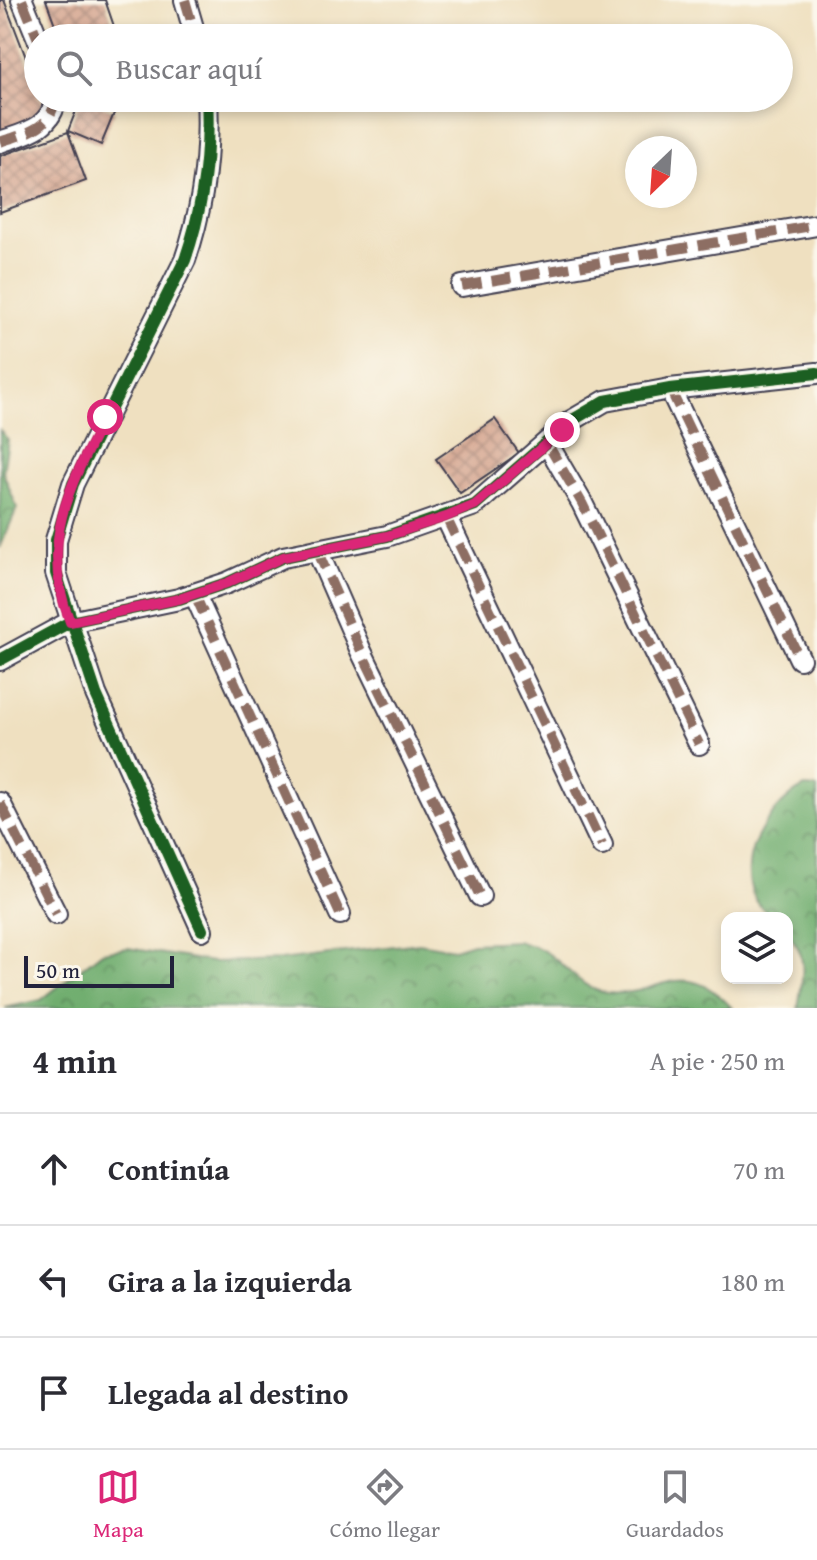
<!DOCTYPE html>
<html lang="es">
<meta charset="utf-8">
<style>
body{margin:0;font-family:"Gentium Book Plus",serif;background:#f2f2f3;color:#2b2b33}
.controls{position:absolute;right:24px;bottom:24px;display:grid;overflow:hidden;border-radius:16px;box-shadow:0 4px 12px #0003}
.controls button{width:72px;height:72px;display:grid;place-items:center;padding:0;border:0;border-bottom:2px solid #e1e1e2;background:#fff;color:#2b2b33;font:40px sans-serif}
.compass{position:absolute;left:625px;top:136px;width:72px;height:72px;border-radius:50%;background:#fff;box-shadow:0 4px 12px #0003;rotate:205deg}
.scale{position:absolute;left:24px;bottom:20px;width:150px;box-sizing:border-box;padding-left:8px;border:4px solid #22223b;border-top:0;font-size:22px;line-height:28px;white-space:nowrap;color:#22223b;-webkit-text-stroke:6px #fbf7ec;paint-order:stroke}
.stop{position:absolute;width:24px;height:24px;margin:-18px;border:6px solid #db2777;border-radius:50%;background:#fff}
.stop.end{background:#db2777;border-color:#fff;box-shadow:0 2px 8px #0008}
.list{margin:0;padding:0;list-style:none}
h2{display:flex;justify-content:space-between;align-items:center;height:104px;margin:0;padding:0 32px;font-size:34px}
h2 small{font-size:26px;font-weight:400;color:#7c7c81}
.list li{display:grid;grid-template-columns:52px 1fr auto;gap:24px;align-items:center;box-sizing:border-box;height:112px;padding:0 32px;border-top:2px solid #e1e1e2}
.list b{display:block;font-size:30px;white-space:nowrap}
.list em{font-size:26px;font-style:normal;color:#7c7c81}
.icon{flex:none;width:44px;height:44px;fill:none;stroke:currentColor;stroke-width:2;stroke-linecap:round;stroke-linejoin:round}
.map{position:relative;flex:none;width:817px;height:1008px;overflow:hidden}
.search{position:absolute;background:#fff;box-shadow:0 4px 12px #0003;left:24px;right:24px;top:24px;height:88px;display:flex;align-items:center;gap:20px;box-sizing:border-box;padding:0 28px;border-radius:44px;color:#7c7c81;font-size:30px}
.sheet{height:440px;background:#fff}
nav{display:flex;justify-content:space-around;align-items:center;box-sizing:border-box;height:112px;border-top:2px solid #e1e1e2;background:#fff;font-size:22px;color:#7c7c81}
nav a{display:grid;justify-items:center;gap:4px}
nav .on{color:#db2777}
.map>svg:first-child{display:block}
.forest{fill:url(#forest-crowns);stroke:#496854;stroke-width:2}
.building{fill:url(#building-cross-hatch)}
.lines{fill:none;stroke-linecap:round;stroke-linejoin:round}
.street-casing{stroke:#413e4f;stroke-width:24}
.street{stroke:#fff;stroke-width:20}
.quiet{stroke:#8d6e63;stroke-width:10;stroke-dasharray:20 10;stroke-linecap:butt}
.cycleway-casing{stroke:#fbf7ec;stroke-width:17}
.cycleway{stroke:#1b5e20;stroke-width:12}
.route{stroke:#db2777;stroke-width:10}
</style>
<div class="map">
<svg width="817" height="1008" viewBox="0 0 817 1008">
<defs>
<pattern id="forest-crowns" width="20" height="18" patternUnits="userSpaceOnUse" patternTransform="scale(2)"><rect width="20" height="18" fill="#70ad6e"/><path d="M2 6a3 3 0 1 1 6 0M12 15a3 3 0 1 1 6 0" fill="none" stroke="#5c8c5c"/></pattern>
<pattern id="building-cross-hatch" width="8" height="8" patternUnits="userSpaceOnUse" patternTransform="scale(2)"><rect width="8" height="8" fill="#d5a58f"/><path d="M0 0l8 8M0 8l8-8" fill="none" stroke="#ac8676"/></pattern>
</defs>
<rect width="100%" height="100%" fill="#fbf7ec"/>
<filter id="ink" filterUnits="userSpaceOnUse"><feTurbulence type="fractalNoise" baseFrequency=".0125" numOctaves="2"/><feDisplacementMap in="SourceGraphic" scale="16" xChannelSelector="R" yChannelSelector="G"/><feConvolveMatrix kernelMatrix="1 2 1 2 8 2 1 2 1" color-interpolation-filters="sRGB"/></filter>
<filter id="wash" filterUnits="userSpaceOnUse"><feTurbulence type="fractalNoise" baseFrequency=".006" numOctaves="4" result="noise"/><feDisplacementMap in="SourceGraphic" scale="32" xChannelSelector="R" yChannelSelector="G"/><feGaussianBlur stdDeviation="1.8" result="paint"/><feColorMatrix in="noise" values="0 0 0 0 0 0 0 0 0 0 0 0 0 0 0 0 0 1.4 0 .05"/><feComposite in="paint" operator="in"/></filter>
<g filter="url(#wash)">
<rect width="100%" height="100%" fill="#efe0c0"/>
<g class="forest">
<polygon points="0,430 8,440 3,472 17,508 0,548"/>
<path d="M805,787L817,788V1008H798C802,980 810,955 787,933V918C752,918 742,877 753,847C761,825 784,796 805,787Z"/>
<path d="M517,941C527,944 538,947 546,952C566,965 582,990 607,993C660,998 682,953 732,1008H5L41,1000L102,952L128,948L212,962L280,960L419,943L454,949L473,943Z"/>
</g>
<g id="blocks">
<g class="building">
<polygon points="0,0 4,0 38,89 38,98 41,98 48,116 0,133"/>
<polygon points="46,0 105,0 118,38 60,38"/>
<polygon points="81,98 115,111 101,145 68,131"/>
<polygon points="68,132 86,181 0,212 0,156"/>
<polygon points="495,419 519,453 460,493 436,459"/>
</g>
</g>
</g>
<g filter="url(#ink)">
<use href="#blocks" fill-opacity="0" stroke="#413e4f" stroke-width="2"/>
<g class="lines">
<defs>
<g id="street">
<polyline points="22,0 38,39"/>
<polyline points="185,0 196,38"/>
<path d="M0,142C26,133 51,129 56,98"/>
<polyline points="462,286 817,225"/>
<polyline points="670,389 800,659"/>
<polyline points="547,443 582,503 699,744"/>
<polyline points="446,517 602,845"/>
<polyline points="317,550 361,651 480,896"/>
<polyline points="195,595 340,914"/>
<polyline points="0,660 70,622 179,599 227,583 283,557 387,536 475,505 571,421 605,401 670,389 817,373"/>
<polyline points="0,803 56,914"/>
<path d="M202,930L96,694L56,573V540L73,484L185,260C203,208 210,153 207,98"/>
</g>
</defs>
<use href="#street" class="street-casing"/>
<use href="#street" class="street"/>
<g class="quiet">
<polyline points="22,0 38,39"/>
<polyline points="185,0 196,38"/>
<path d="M0,142C26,133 51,129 56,98"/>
<polyline points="462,286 817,225"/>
<polyline points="670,389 800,659"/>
<polyline points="547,443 582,503 699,744"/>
<polyline points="446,517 602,845"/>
<polyline points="317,550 361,651 480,896"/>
<polyline points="195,595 340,914"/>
<polyline points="0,803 56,914"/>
</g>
<defs>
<g id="cycleway">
<polyline points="0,660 70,622 179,599 227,583 283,557 387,536 475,505 571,421 605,401 670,389 817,373"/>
<path d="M202,930L96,694L56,573V540L73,484L185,260C203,208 210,153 207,98"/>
</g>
</defs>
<use href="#cycleway" class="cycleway-casing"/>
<use href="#cycleway" class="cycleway"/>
</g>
</g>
<g class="lines" filter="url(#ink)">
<path class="route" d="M105,417C68,487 39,544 70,622L179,599L227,583L283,557L387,536L446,517L475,505L562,430"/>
</g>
</svg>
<div class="controls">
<button><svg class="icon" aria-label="layers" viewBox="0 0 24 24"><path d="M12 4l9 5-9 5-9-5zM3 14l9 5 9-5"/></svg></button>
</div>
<svg class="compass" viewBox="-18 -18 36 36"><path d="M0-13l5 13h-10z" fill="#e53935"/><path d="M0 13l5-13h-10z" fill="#7c7c81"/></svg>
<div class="scale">50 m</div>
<div class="stop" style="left:105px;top:417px"></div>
<div class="stop end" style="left:562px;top:430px"></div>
<div class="search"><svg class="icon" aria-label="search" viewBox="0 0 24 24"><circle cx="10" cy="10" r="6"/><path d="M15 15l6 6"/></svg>Buscar aquí</div>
</div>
<section class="sheet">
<h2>4 min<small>A pie · 250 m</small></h2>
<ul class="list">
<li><svg class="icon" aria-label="ahead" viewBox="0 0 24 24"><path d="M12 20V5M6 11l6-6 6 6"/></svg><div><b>Continúa</b></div><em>70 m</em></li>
<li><svg class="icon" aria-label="left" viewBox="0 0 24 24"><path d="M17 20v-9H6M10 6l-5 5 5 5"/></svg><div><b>Gira a la izquierda</b></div><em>180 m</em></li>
<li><svg class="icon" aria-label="arrive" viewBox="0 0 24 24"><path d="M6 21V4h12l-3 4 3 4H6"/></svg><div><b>Llegada al destino</b></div></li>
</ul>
</section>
<nav>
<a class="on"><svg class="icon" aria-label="map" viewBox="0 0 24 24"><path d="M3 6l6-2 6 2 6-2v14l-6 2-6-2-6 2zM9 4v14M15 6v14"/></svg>Mapa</a>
<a><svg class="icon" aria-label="directions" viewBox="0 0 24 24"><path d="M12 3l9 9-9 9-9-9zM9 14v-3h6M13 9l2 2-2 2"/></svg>Cómo llegar</a>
<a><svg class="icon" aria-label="saved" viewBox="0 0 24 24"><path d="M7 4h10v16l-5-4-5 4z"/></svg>Guardados</a>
</nav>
